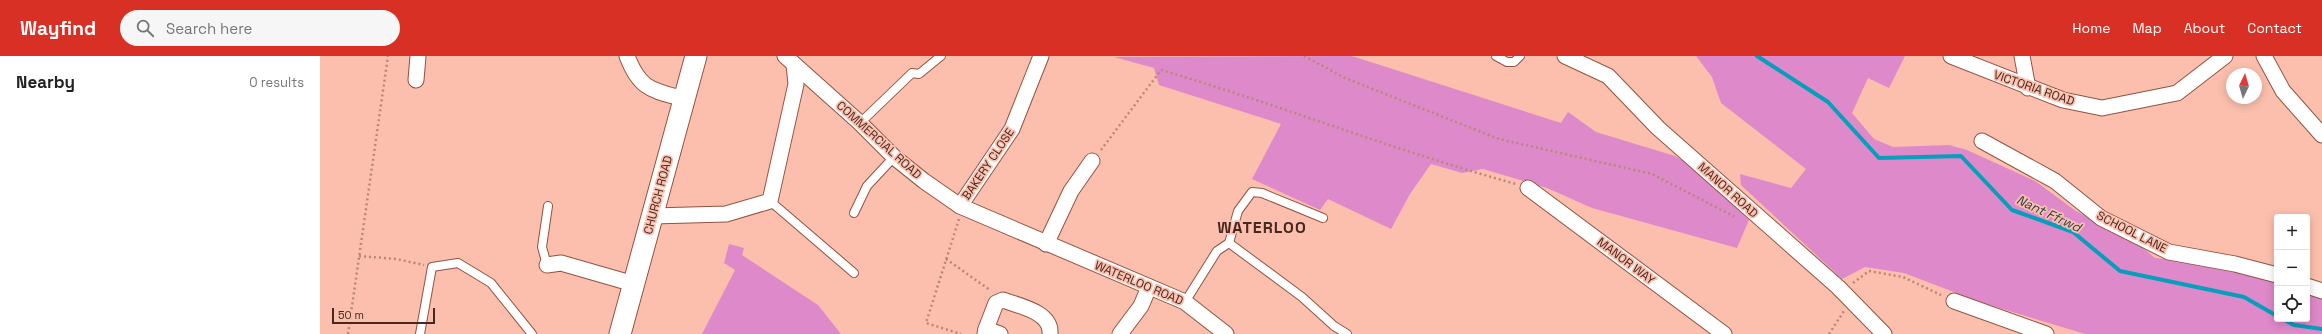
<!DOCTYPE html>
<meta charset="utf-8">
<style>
body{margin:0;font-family:"Space Grotesk",sans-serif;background:#f6f6f6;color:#222}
.controls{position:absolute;right:12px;bottom:12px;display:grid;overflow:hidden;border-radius:4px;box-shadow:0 2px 10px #0003}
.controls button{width:36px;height:36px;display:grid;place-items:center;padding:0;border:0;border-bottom:1px solid #e0e0e0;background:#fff;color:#222;font:20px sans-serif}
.compass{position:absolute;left:1906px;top:12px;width:36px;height:36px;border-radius:50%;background:#fff;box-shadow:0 2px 10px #0003;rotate:5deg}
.scale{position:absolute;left:12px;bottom:10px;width:103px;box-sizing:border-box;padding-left:4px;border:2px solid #462820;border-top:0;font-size:11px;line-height:14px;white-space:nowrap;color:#462820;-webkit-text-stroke:3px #fcbfad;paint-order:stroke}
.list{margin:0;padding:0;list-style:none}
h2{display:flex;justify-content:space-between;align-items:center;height:52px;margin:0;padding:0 16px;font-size:17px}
h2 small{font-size:13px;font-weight:400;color:#767676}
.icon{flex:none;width:22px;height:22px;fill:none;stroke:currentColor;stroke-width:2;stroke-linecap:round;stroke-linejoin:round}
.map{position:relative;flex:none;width:2002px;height:278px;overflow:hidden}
header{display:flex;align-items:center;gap:24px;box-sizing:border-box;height:56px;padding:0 20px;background:#d93025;color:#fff}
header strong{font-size:19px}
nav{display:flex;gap:22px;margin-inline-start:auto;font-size:14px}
.search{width:280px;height:36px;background:#f6f6f6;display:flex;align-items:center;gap:10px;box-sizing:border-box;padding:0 14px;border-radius:22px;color:#767676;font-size:15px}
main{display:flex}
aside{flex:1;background:#fff}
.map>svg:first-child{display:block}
.green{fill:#de89c9}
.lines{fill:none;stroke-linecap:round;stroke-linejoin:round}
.stream{stroke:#039fbb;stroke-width:4}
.lane-casing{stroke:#955240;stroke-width:10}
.street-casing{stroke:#955240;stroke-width:17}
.secondary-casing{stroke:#955240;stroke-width:23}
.path{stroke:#b88779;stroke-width:2.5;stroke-dasharray:2 3;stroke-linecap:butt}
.lane{stroke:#fff;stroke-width:8}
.street{stroke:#fff;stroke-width:15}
.secondary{stroke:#fff;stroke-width:21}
.labels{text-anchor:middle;stroke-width:3.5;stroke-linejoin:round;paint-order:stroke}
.street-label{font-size:12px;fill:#462820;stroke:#fcbfad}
.water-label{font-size:13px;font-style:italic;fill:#2a454c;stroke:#fcbfad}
.district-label{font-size:16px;font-weight:bold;letter-spacing:1px;fill:#462820;stroke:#fcbfad}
</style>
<header>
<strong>Wayfind</strong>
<div class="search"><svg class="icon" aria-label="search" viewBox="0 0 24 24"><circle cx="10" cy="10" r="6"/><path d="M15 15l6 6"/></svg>Search here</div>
<nav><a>Home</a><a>Map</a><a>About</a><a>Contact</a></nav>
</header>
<main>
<aside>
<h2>Nearby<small>0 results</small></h2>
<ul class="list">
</ul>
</aside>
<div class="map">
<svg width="2002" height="278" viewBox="0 0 2002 278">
<rect width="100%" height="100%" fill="#fcbfad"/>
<g class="green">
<polygon points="1032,0 1241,67 1248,56 1276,76 1355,100 1378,114 1429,164 1417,192 1272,152 1227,132 1163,113 1142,117 1111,108 1090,138 1071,173 1008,143 1000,154 932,123 961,68 839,29 834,12 794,1"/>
<polygon points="1376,0 1585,0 1569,32 1548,22 1532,57 1554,83 1573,91 1629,89 1647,94 1715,125 1756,155 1817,187 1835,202 1879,206 1957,226 1957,263 1987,263 1987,236 2002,240 2002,278 1765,278 1663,247 1584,217 1545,211 1522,223 1421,129 1420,118 1471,132 1486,113 1401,47 1392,21"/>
<polygon points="409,188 424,192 422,199 498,249 521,278 382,278 415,214 404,207"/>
</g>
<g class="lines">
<g class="stream">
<polyline points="1437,0 1508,46 1559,102 1641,100 1692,154 1753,176 1800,215 1924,241 1957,260"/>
<polyline points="1963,263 1974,269 2002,273"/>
</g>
<defs>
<g id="lane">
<polyline points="1176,0 1187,6 1194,6 1200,0"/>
<polyline points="540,67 592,17 599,18 621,0"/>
<polyline points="450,145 534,217"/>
<polyline points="534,157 547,130 574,101"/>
<polyline points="909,187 918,155 932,136 942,137 1003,162"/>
<polyline points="227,209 222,191 228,150"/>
<polyline points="865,246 897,195 909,187 982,241 1014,270 1027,278"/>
<polyline points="100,278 112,211 138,207 171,227 212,278"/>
</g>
<g id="street">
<path d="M307,0C320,34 332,34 364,43"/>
<polyline points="465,0 540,67 574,101 604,125 640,150 865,246 906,278"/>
<polyline points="1245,0 1288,20 1338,72 1518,231 1564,278"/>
<polyline points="1631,0 1743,44 1782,52 1857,37 1905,0"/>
<polyline points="1702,0 1708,32"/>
<polyline points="1944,0 1963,35 2002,79"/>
<polyline points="96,24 98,0"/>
<polyline points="1662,85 1735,125 1781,162 1849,196 1915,208 1957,219"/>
<polyline points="1208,132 1404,278"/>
<polyline points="640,150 692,73 721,0"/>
<polyline points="333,160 406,158 450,145 476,28 474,9"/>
<polyline points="726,188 751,135 772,105"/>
<polyline points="227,209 241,207 314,228"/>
<polyline points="1987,230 2002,235"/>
<polyline points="1634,245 1726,278"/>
<path d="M666,273L676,247L683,244C699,250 732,256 730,278"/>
<polyline points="665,278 666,273 680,278"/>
<polyline points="800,278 821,250 829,231"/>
</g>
<polyline id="secondary" points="300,278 376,0"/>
</defs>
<use href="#lane" class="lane-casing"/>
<use href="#street" class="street-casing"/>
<use href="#secondary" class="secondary-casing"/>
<g class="path">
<polyline points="984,0 1025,22 1179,83 1332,118 1417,162"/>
<path d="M781,94L841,14C960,49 1076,95 1196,128"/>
<polyline points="639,163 606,267 641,278"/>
<polyline points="39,200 76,203 104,209"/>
<polyline points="626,203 670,234"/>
<polyline points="1533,227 1549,215 1583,221 1621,239"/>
<polyline points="28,278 68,0"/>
<polyline points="1509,278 1524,255"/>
</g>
<use href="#lane" class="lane"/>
<use href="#street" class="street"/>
<use href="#secondary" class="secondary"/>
</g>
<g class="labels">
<g class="street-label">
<text transform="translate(1714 32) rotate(19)" y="4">VICTORIA ROAD</text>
<text transform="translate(559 84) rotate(42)" y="4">COMMERCIAL ROAD</text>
<text transform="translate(668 108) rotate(-56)" y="4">BAKERY CLOSE</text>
<text transform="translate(1408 134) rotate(42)" y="4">MANOR ROAD</text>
<text transform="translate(338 139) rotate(-75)" y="4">CHURCH ROAD</text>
<text transform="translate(1812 176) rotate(27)" y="4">SCHOOL LANE</text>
<text transform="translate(1306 205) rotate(37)" y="4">MANOR WAY</text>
<text transform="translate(819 227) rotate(23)" y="4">WATERLOO ROAD</text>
</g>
<g class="water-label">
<text transform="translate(1729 157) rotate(25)" y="5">Nant Ffrwd</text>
</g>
<g class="district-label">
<text x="942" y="177">WATERLOO</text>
</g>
</g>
</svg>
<div class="controls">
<button>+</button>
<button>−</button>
<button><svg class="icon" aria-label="locate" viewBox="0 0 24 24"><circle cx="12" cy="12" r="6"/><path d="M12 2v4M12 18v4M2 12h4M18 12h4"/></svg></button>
</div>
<svg class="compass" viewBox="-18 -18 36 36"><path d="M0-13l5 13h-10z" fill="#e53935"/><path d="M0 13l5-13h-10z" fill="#767676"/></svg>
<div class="scale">50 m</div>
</div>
</main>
